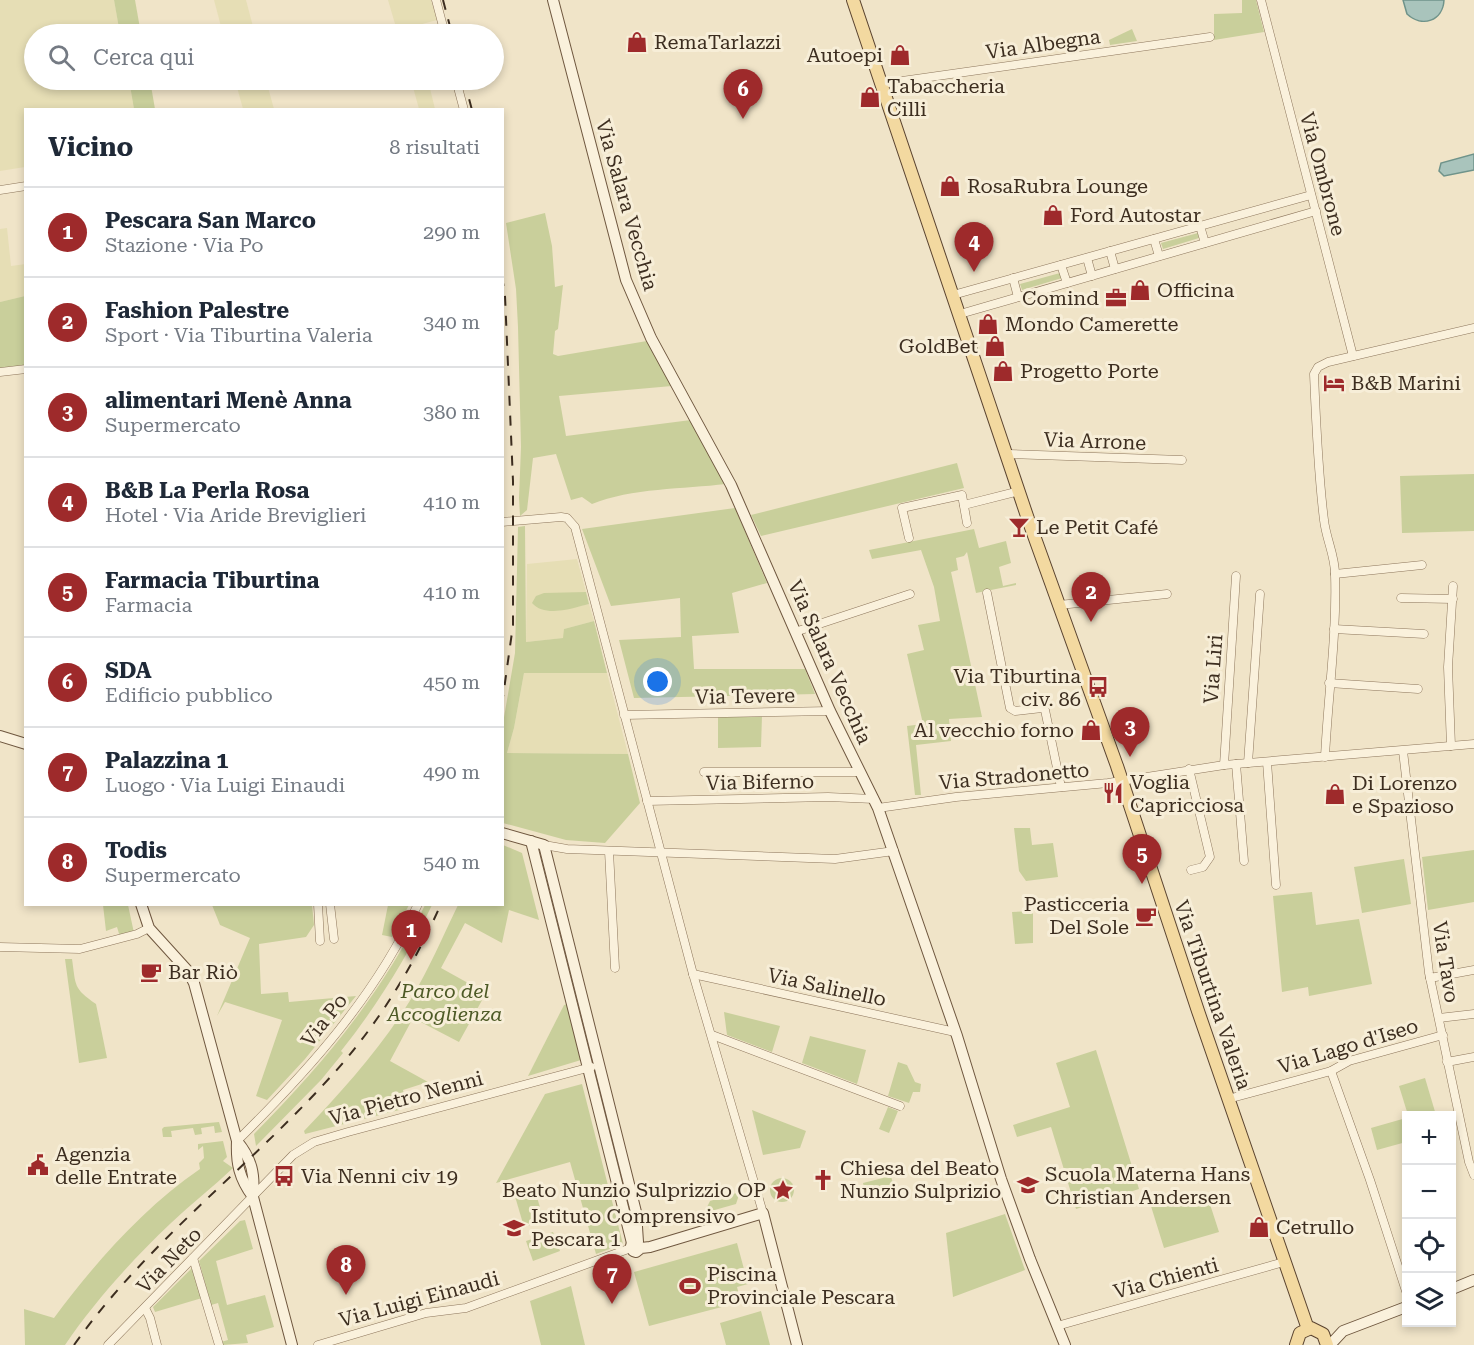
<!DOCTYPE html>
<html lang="it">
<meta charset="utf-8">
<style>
body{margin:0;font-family:"Roboto Serif",serif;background:#f6f6f7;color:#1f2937}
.controls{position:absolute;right:18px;bottom:18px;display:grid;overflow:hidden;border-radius:0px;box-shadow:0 3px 9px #0003}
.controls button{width:54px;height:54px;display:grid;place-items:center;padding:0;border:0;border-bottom:2px solid #e0e1e3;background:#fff;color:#1f2937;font:30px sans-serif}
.you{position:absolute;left:658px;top:682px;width:21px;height:21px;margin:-15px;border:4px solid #fff;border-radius:50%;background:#1a73e8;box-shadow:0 0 0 9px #1a73e833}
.badge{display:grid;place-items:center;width:39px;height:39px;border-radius:50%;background:#9e2a2b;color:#fff;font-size:20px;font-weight:700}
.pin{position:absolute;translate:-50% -50px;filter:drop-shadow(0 2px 3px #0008)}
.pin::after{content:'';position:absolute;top:32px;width:21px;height:18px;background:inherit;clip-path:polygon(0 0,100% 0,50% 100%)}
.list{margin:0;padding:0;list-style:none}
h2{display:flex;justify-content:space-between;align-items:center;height:78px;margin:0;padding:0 24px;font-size:26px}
h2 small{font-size:20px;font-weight:400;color:#747a83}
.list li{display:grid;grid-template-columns:39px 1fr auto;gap:18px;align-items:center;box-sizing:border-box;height:90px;padding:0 24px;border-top:2px solid #e0e1e3}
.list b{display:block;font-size:22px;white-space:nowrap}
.list p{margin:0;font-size:20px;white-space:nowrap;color:#747a83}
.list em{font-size:20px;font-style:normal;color:#747a83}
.icon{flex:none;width:33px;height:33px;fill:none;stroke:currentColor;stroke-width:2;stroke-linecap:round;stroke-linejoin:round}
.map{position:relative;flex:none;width:1474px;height:1345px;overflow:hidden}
.search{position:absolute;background:#fff;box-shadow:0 3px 9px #0003;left:24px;top:24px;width:480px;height:66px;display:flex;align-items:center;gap:15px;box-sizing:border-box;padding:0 21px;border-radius:33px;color:#747a83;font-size:22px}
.panel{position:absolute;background:#fff;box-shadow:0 3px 9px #0003;left:24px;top:108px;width:480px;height:798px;border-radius:0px}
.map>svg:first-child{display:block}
.farmland{fill:#e6deb5}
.green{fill:#c9cf9b}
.water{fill:#a9c4bc;stroke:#6f938a;stroke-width:1.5}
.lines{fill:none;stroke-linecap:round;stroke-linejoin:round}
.street-casing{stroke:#8d765c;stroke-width:9}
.secondary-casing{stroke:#6f573f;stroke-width:12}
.primary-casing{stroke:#5b4430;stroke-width:14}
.street{stroke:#faf1dc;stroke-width:8}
.secondary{stroke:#faf1dc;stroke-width:10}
.primary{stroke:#f3d9a0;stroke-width:12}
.rail{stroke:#3d2e20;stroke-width:2;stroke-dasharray:10 10;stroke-linecap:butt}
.labels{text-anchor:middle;stroke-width:6;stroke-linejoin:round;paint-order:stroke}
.poi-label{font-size:20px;fill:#3d2e20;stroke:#f7eed8;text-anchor:start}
.street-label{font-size:20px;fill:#3d2e20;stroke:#f7eed8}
.park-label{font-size:20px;font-style:italic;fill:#4d5a26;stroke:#f7eed8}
</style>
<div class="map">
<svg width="1474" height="1345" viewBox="0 0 1474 1345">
<rect width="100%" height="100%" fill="#f0e4c8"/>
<g class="farmland">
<polygon points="0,0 114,0 120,34 34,34 34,80 129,80 134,109 26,110 25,167 0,171"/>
<polygon points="214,0 246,0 255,34 223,34"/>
<polygon points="388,0 431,0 437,20 415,26 417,34 398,34"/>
<polygon points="235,80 266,80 274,109 243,109"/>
<polygon points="411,80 428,80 435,109 419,109"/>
<polygon points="7,228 11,266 26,264 25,296 0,302 0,229"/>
<polygon points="577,559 586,592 571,594 556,611 589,604 594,621 564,629 564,638 526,642 527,564"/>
<polygon points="524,673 607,673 628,754 507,753 514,728"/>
</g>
<g class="green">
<polygon points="114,0 135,0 141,34 120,34"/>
<polygon points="1242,0 1256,0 1264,32 1214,40 1214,14 1242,13"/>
<polygon points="1132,29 1137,41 1110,45 1109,40"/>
<polygon points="129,80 150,80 155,109 134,109"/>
<path d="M545,213L552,246L555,287L563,285L558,329L555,331L553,354L558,356L647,341L672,386L559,396L566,436L691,420L726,484C684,489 631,488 592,504L582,497L571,500L556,454L533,458L527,510L520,516L519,498L521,447L518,327L516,289L506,223Z"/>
<polygon points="1198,233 1199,238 1163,249 1161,243"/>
<polygon points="1060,273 1062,278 1022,290 1020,284"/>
<polygon points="25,296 25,366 0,369 0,302"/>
<polygon points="957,463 964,488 761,536 751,515"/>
<polygon points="1474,474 1474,531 1402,533 1400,476"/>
<polygon points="735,508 767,583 732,593 739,633 692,636 694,669 805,669 815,694 634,698 619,640 681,637 680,598 611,606 582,529"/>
<polygon points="525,526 526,642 563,638 564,629 594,621 607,673 524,673 514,728 507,753 628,754 640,803 605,843 566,840 503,823 502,729 515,653 518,527"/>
<polygon points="974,529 979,548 1006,541 1011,563 999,567 1003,586 1016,583 1016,585 976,593 967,552 964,556 956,558 958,570 951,572 982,717 949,719 951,741 916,745 921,795 915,795 907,726 923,724 907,654 924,650 918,625 940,621 934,587 921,550 872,559 869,550"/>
<path d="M586,592L589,604C573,608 545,618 532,603L536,596L544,593Z"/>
<polygon points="718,715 762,715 761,747 718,748"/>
<polygon points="1014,828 1030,828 1032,845 1053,843 1058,877 1026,881 1019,871"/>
<path d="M503,845L522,853L539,920L509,910L502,943L465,923L441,968L486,993L459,1042L413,1018L390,1061L428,1082L403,1090L407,1108L305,1134L304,1131C343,1090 381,1048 411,999C429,969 443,936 458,905L502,904Z"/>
<polygon points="1474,850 1474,902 1428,910 1422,857"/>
<polygon points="1404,859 1411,904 1362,913 1354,867"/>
<polygon points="1312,892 1316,925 1359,919 1372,984 1309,996 1308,987 1282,992 1273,896"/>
<polygon points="103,905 128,905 134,933 120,937 117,927 106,931"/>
<polygon points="212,905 312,905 314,925 306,937 259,944 261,994 288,992 289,1002 356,996 305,1059 267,1100 256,1096 282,1020 225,1002 217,1016 250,938 220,925"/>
<polygon points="388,905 409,905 392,937 382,935"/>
<path d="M425,905H432C407,957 377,1006 341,1051L343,1053L321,1080L256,1146L254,1134C322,1065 383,993 425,905Z"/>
<polygon points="1033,911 1033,943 1015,944 1012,912"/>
<path d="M65,959H72C76,986 73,988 96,1004L107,1058L79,1063Z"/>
<polygon points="567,1004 581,1060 528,1076 564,1005"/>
<polygon points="724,1012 780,1026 772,1052 727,1035"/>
<polygon points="810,1036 866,1050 857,1084 802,1063"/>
<polygon points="1096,1050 1139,1189 1076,1209 1051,1127 1017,1137 1013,1125 1070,1107 1056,1063"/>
<polygon points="898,1062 907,1065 915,1082 921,1084 920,1092 913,1092 909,1103 888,1096"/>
<polygon points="1425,1078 1436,1115 1408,1115 1399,1086"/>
<polygon points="582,1084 623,1244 596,1254 570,1162 496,1183 545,1094"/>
<polygon points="888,1107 898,1111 889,1133 879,1129"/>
<polygon points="752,1110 806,1131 800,1148 763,1155"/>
<polygon points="1406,1118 1406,1142 1377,1150 1371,1128"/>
<polygon points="219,1122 222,1132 215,1133 214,1126 201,1128 202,1134 195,1135 193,1128 171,1131 172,1137 163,1137 162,1129 164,1127"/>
<path d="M223,1141L227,1157L223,1161L233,1168C213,1187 191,1204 171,1223C132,1260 95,1301 65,1345H25L24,1309L54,1318C95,1263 142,1209 200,1169L199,1163L204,1158L203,1146L198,1150V1144Z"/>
<polygon points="891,1176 895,1191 867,1199 863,1183"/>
<circle cx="782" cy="1190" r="12"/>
<polygon points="534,1187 544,1221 524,1227 514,1193"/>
<polygon points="740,1192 736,1204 704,1213 710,1201"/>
<polygon points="1207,1195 1219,1232 1164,1248 1150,1203 1157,1201 1159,1207"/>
<polygon points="1005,1214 1025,1270 953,1297 946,1233"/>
<polygon points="245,1220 253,1249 216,1261 227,1305 265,1295 274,1327 246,1335 248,1343 222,1345 221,1342 228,1340 218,1303 211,1305 199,1261 240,1221"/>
<polygon points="553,1232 560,1251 533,1261 526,1241"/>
<polygon points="737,1243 748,1284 737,1287 741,1302 649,1326 634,1272"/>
<polygon points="193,1267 202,1298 155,1312 153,1307"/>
<polygon points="571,1286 585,1345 541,1345 530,1301"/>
<polygon points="761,1311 770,1345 726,1345 720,1323"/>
</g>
<g class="water">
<path d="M1403,0H1444C1443,21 1422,28 1407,14Z"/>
<polygon points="1474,154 1474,170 1444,176 1439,171 1441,163"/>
</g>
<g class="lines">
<defs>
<g id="street">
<polyline points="436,0 445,34"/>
<polyline points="1261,0 1353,356"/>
<polyline points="456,80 464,110"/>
<polyline points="881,84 1210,37"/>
<polyline points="0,190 26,186"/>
<polyline points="1200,226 1205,243"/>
<polyline points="1154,239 1159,256"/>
<polyline points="1110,251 1115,269"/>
<polyline points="1087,258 1092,276"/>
<polyline points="1061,265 1067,283"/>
<polyline points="1013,278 1018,297"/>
<polyline points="953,295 1311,195"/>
<polyline points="960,314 1316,211"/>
<polyline points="0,372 26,369"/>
<polyline points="1007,454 1182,460"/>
<polyline points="964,505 1019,491"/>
<polyline points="502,522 561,517 567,518 575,527 693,974 763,1213"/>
<polyline points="909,538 902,508 962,495 967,523"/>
<polyline points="1335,574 1422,565"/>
<polyline points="987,593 1010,708 1015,711 1042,708 1045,710 1061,787"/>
<polyline points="1401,598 1453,599"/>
<polyline points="1059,605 1167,594"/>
<polyline points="1334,629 1424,634"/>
<polyline points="795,632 910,594"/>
<polyline points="1329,683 1418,689"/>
<polyline points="624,715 830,711"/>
<polyline points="1451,746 1448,667 1453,586"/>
<polyline points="1403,751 1429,973 1469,1162 1474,1175"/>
<path d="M1325,757C1328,696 1337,635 1335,574C1335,555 1326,539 1324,520C1318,472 1316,423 1314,374L1318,367L1328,362L1474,328"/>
<polyline points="1267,762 1276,885"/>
<polyline points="1248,763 1260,594"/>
<polyline points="1236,764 1244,861"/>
<polyline points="1224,765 1236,576"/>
<polyline points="1189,769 1210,857 1203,867 1191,870"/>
<polyline points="704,772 860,772"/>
<polyline points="647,801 828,797 874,799"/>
<polyline points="878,808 956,797 1108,783 1224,765 1474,744"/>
<polyline points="544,845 567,849 835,859 894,851"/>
<polyline points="609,851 615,968"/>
<polyline points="318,904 320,941"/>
<polyline points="330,904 334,939"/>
<polyline points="0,947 80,949 137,934 149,928"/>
<polyline points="693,974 955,1032"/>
<polyline points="1430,978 1474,970"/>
<polyline points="1439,1018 1474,1014"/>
<polyline points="712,1035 900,1106"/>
<polyline points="1447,1062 1474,1057"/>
<polyline points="1331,1071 1370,1180 1406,1291"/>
<polyline points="1228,1099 1331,1071 1349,1061 1443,1035"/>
<path d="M237,1141C308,1071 376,996 418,904"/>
<polyline points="193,1258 219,1345"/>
<polyline points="145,1308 150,1318 157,1345"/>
<polyline points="1057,1326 1284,1262"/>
<polyline points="108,1345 293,1155 314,1142 348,1132 591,1067"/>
<polyline points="318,1345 426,1313 466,1308 631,1248"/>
</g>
<g id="secondary">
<polyline points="553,0 626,280 651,338 731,485 830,711 878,808 957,1036 1001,1179 1030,1259 1065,1345"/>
<polyline points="0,736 26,744"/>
<polyline points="502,833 544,845 636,1212 638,1242"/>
<polyline points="531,841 632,1243"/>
<path d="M141,904L149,928L188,971L194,983L237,1141C236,1163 239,1178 253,1197"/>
<path d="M237,1141C252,1159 255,1174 253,1197L292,1345"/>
<polyline points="636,1241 632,1243 631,1246 633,1251 636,1252 641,1248 650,1247 763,1213 797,1345"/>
<polyline points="1452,1289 1474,1280"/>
<polyline points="1330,1345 1343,1331 1406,1307"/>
</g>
<g id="primary">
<polyline points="853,0 1028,519 1117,766 1198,1011 1308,1329"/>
<polyline points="1296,1345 1300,1333 1311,1328 1323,1334 1327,1345"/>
</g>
</defs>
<use href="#street" class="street-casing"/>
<use href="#secondary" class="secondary-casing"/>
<use href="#primary" class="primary-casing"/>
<use href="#street" class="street"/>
<use href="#secondary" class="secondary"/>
<use href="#primary" class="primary"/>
<g class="rail">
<polyline points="443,0 452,34"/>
<polyline points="464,80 472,110"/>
<polyline points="502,276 505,296 513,481 513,625 502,704"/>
<path d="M74,1345C148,1241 250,1167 334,1073C379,1023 414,965 441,904"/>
</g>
</g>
<defs>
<symbol id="shop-bare" viewBox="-9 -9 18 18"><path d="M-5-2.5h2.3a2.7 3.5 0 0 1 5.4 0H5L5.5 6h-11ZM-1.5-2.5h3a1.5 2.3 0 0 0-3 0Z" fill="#9e2a2b" stroke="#f7eed8" stroke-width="2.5" paint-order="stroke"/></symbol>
<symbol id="office-bare" viewBox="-9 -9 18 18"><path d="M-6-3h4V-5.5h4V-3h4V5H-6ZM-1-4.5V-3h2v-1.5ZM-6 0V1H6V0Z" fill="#9e2a2b" stroke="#f7eed8" stroke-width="2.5" paint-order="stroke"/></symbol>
<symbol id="hotel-bare" viewBox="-9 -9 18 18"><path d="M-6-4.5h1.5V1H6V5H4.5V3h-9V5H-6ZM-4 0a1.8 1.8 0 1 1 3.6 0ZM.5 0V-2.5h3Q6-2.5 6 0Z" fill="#9e2a2b" stroke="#f7eed8" stroke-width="2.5" paint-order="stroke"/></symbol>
<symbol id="bar-bare" viewBox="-9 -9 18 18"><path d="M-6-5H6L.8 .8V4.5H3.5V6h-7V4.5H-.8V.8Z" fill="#9e2a2b" stroke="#f7eed8" stroke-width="2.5" paint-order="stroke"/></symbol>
<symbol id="bus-bare" viewBox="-9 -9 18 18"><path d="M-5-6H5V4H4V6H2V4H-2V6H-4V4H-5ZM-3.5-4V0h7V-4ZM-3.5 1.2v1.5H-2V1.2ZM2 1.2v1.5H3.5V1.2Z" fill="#9e2a2b" stroke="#f7eed8" stroke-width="2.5" paint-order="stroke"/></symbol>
<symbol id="restaurant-bare" viewBox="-9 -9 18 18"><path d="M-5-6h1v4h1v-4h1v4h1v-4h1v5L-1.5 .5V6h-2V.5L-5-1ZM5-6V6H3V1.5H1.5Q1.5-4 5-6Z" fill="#9e2a2b" stroke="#f7eed8" stroke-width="2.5" paint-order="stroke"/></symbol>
<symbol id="cafe-bare" viewBox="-9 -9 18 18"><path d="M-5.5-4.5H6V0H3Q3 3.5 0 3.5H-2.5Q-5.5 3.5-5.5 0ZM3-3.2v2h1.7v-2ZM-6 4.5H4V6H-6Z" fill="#9e2a2b" stroke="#f7eed8" stroke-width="2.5" paint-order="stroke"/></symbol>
<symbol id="civic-bare" viewBox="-9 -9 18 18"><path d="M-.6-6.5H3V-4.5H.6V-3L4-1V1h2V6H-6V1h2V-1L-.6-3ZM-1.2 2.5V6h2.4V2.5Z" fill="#9e2a2b" stroke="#f7eed8" stroke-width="2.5" paint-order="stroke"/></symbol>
<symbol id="church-bare" viewBox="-9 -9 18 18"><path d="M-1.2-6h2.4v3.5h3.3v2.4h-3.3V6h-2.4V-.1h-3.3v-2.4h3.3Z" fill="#9e2a2b" stroke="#f7eed8" stroke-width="2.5" paint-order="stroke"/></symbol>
<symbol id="school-bare" viewBox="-9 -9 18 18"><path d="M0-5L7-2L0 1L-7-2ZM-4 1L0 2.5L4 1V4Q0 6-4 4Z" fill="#9e2a2b" stroke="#f7eed8" stroke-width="2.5" paint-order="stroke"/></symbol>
<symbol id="sight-bare" viewBox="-9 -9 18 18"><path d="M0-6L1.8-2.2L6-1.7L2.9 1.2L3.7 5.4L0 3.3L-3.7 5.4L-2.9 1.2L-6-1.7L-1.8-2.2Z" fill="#9e2a2b" stroke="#f7eed8" stroke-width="2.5" paint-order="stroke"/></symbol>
<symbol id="stadium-bare" viewBox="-9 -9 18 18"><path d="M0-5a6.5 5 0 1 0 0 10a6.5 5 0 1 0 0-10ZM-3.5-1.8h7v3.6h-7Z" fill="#9e2a2b" stroke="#f7eed8" stroke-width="2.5" paint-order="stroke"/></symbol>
</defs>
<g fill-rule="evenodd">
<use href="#shop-bare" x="622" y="27" width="30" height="30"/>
<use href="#shop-bare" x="885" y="40" width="30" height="30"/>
<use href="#shop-bare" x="855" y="82" width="30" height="30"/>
<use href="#shop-bare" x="935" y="171" width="30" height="30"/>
<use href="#shop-bare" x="1038" y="200" width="30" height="30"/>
<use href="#shop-bare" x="1125" y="275" width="30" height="30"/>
<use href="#office-bare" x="1101" y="283" width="30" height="30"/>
<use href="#shop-bare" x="973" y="309" width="30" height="30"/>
<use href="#shop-bare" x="980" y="331" width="30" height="30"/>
<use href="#shop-bare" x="988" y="356" width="30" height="30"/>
<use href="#hotel-bare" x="1319" y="368" width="30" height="30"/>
<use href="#bar-bare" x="1004" y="512" width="30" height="30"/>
<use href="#bus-bare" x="1083" y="672" width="30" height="30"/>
<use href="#shop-bare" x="1076" y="715" width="30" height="30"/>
<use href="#restaurant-bare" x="1098" y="778" width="30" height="30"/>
<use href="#shop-bare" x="1320" y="779" width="30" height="30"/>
<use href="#cafe-bare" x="1131" y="901" width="30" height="30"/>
<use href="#cafe-bare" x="136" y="957" width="30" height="30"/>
<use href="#civic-bare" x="23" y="1150" width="30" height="30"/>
<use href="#bus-bare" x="269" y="1161" width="30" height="30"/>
<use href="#church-bare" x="808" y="1165" width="30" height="30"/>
<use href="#school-bare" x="1013" y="1170" width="30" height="30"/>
<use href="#sight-bare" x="768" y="1175" width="30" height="30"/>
<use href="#shop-bare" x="1244" y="1212" width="30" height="30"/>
<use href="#school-bare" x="499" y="1213" width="30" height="30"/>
<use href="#stadium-bare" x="675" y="1271" width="30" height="30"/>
</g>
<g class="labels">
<g class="poi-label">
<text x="654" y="49">RemaTarlazzi</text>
<text x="883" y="62" text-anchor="end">Autoepi</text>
<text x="887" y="93">Tabaccheria<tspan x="887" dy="23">Cilli</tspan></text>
<text x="967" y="193">RosaRubra Lounge</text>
<text x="1070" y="222">Ford Autostar</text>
<text x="1157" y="297">Officina</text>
<text x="1099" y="305" text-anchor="end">Comind</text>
<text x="1005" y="331">Mondo Camerette</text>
<text x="978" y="353" text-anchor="end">GoldBet</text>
<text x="1020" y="378">Progetto Porte</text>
<text x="1351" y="390">B&amp;B Marini</text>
<text x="1036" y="534">Le Petit Café</text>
<text x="1081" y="683" text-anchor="end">Via Tiburtina<tspan x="1081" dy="23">civ. 86</tspan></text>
<text x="1074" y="737" text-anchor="end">Al vecchio forno</text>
<text x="1130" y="789">Voglia<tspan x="1130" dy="23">Capricciosa</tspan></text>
<text x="1352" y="790">Di Lorenzo<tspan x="1352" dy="23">e Spazioso</tspan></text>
<text x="1129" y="911" text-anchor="end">Pasticceria<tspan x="1129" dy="23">Del Sole</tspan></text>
<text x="168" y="979">Bar Riò</text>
<text x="55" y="1161">Agenzia<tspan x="55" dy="23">delle Entrate</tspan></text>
<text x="840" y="1175">Chiesa del Beato<tspan x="840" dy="23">Nunzio Sulprizio</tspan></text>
<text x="1045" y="1181">Scuola Materna Hans<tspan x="1045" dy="23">Christian Andersen</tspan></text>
<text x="301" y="1183">Via Nenni civ 19</text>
<text x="766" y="1197" text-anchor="end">Beato Nunzio Sulprizzio OP</text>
<text x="531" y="1223">Istituto Comprensivo<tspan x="531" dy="23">Pescara 1</tspan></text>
<text x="1276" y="1234">Cetrullo</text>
<text x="707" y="1281">Piscina<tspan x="707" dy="23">Provinciale Pescara</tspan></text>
</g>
<g class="street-label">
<text transform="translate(1043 44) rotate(-8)" y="7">Via Albegna</text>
<text transform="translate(1323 174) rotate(75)" y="7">Via Ombrone</text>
<text transform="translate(627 205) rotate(74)" y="7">Via Salara Vecchia</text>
<text transform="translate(1095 441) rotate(2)" y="7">Via Arrone</text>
<text transform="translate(830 662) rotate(66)" y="7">Via Salara Vecchia</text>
<text transform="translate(1213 669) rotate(-86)" y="7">Via Liri</text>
<text transform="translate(745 696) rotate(-1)" y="7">Via Tevere</text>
<text transform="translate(1014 776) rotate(-5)" y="7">Via Stradonetto</text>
<text transform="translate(760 782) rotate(-1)" y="7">Via Biferno</text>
<text transform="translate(1446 962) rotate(81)" y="7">Via Tavo</text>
<text transform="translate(827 987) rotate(12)" y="7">Via Salinello</text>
<text transform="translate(1213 995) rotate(71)" y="7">Via Tiburtina Valeria</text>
<text transform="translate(324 1020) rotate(-52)" y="7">Via Po</text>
<text transform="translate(1348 1046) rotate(-17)" y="7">Via Lago d'Iseo</text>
<text transform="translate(406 1098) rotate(-15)" y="7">Via Pietro Nenni</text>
<text transform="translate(169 1260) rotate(-46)" y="7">Via Neto</text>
<text transform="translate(1166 1278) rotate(-15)" y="7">Via Chienti</text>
<text transform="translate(419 1299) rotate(-15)" y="7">Via Luigi Einaudi</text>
</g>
<g class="park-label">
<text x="445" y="998">Parco del<tspan x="445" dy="23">Accoglienza</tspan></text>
</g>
</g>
</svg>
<div class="controls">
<button>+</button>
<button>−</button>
<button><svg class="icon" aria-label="locate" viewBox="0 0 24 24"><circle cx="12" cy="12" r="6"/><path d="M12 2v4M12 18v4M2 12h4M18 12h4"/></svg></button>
<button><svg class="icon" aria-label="layers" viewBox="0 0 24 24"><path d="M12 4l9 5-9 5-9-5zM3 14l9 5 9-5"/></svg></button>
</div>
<div class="you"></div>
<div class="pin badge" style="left:411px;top:960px">1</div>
<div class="pin badge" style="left:1091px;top:622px">2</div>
<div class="pin badge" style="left:1130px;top:757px">3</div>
<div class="pin badge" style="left:974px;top:272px">4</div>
<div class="pin badge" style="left:1142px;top:884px">5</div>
<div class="pin badge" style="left:743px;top:119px">6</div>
<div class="pin badge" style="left:612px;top:1304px">7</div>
<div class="pin badge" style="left:346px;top:1295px">8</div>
<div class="search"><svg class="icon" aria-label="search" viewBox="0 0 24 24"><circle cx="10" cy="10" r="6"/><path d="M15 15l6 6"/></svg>Cerca qui</div>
<section class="panel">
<h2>Vicino<small>8 risultati</small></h2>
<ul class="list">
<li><span class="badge">1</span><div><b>Pescara San Marco</b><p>Stazione · Via Po</p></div><em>290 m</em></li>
<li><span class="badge">2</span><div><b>Fashion Palestre</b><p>Sport · Via Tiburtina Valeria</p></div><em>340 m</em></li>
<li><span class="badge">3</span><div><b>alimentari Menè Anna</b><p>Supermercato</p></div><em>380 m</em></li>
<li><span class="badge">4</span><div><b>B&amp;B La Perla Rosa</b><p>Hotel · Via Aride Breviglieri</p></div><em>410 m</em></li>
<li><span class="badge">5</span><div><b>Farmacia Tiburtina</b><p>Farmacia</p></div><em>410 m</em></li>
<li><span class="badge">6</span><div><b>SDA</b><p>Edificio pubblico</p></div><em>450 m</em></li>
<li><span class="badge">7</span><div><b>Palazzina 1</b><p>Luogo · Via Luigi Einaudi</p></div><em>490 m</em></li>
<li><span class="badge">8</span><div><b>Todis</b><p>Supermercato</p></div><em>540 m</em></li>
</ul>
</section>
</div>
